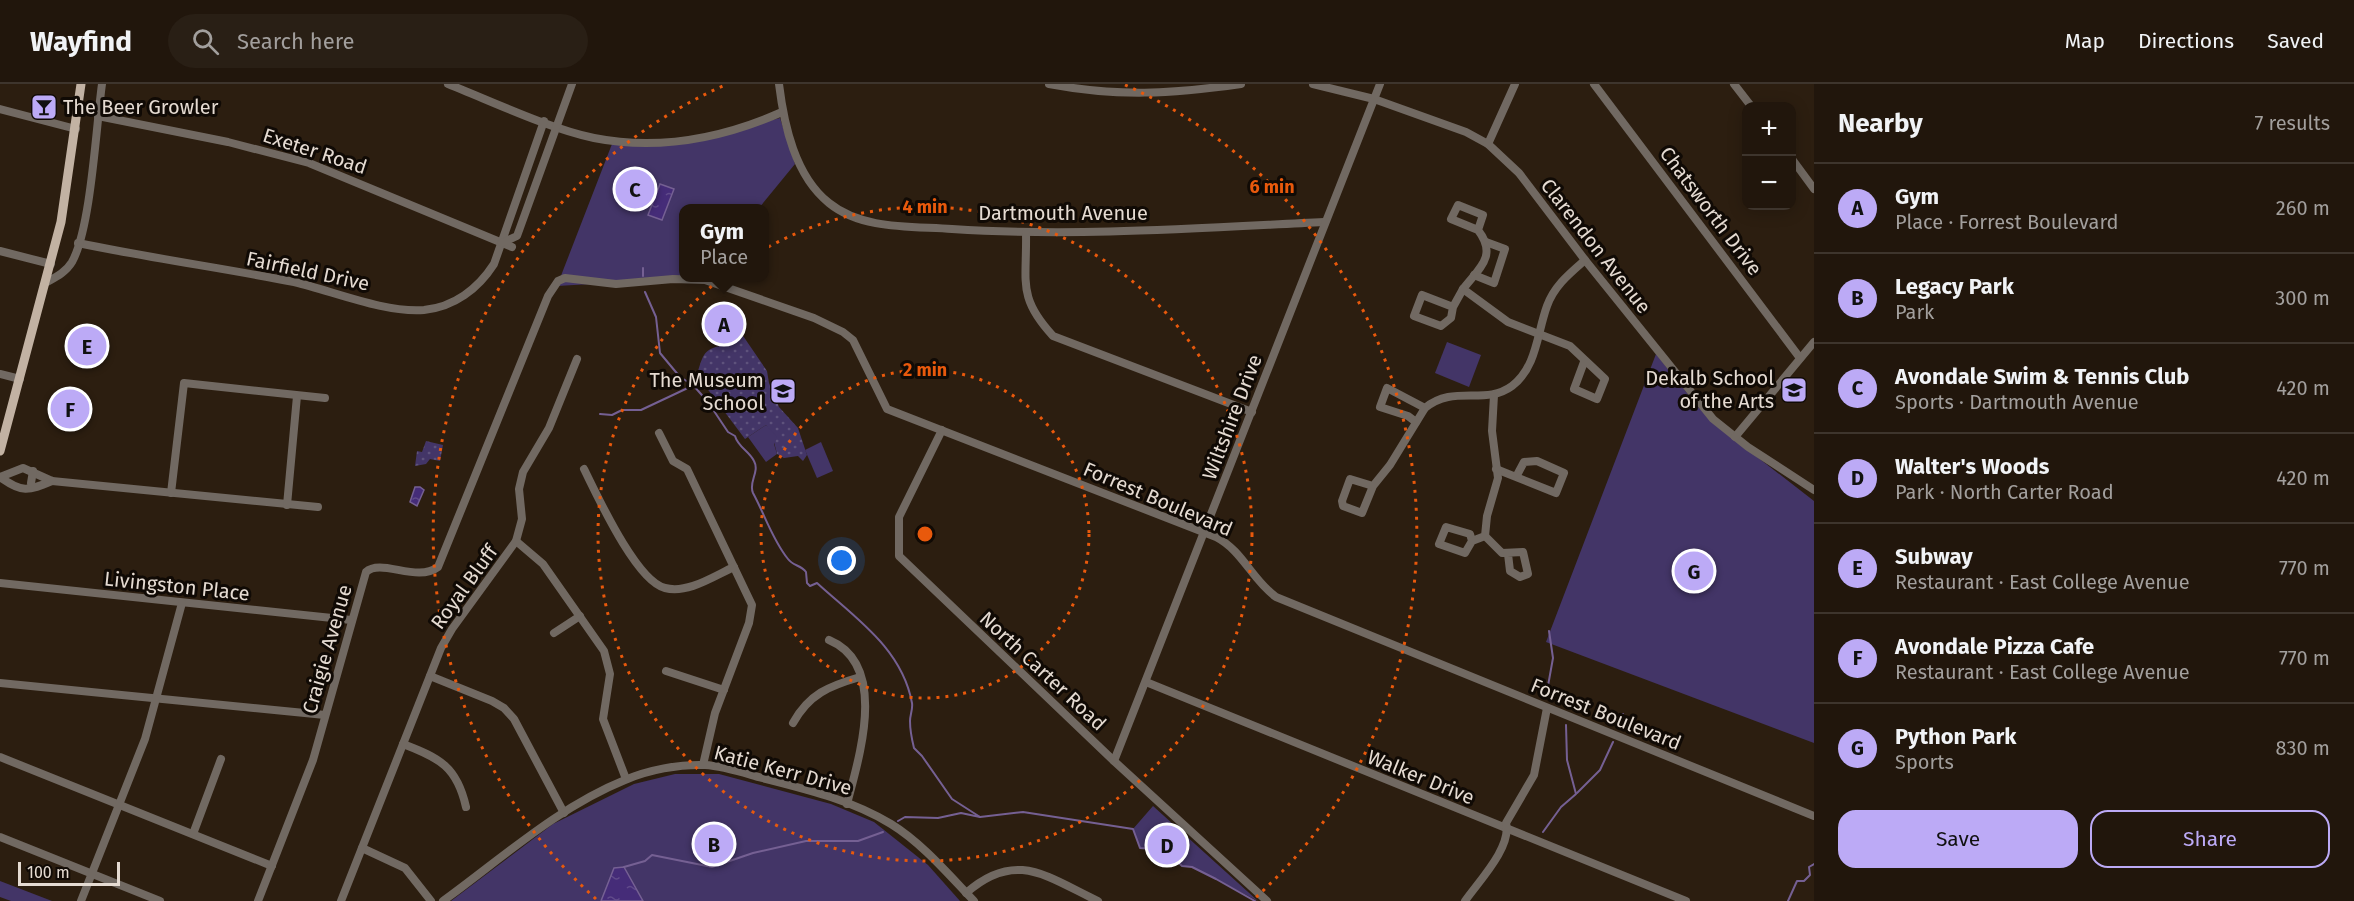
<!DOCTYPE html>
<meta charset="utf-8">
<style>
body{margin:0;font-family:"Fira Sans",sans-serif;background:#291f15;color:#f1f3f6}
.controls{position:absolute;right:18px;top:18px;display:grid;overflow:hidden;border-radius:12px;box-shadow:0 3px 15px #0003}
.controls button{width:54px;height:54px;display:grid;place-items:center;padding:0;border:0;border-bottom:2px solid #3e352d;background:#21160c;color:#f1f3f6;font:30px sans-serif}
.scale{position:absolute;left:18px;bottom:15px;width:102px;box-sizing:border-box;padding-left:6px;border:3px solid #e5dbd2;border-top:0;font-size:16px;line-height:21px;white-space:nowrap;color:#e5dbd2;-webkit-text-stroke:4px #100a05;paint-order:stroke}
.you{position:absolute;left:842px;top:477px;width:21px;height:21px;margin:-15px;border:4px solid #fff;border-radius:50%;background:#1a73e8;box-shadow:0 0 0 9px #1a73e833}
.badge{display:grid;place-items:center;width:39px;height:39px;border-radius:50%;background:#bcaaf6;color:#111;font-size:20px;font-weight:700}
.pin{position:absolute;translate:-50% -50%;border:3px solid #fff;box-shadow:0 2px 6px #0006}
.popup{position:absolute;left:679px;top:120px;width:90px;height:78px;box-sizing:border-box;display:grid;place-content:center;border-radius:12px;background:#21160c;filter:drop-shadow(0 2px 4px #0005);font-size:20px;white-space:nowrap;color:#a29f9d}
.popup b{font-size:22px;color:#f1f3f6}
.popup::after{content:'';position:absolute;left:50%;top:100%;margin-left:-12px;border:12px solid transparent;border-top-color:#21160c}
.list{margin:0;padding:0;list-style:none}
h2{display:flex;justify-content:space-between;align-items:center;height:78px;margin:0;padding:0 24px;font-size:26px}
h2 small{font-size:20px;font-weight:400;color:#a29f9d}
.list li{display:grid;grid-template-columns:39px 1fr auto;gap:18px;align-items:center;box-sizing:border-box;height:90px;padding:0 24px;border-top:2px solid #3e352d}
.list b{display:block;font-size:22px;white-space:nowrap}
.list p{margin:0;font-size:20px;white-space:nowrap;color:#a29f9d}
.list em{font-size:20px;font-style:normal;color:#a29f9d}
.actions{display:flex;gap:12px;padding:18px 24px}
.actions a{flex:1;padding:14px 0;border:2px solid #bcaaf6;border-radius:18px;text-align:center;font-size:21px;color:#bcaaf6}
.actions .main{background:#bcaaf6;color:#111}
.icon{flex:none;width:33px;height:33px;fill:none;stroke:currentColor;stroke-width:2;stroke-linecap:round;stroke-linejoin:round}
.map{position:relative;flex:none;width:1814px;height:817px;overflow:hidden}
header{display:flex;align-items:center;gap:36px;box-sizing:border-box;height:84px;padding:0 30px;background:#21160c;border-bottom:2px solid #3e352d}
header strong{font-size:28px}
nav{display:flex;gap:33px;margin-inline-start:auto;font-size:21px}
.search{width:420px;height:54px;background:#291f15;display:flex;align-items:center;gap:15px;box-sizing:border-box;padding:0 21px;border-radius:33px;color:#a29f9d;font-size:22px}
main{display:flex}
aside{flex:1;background:#21160c}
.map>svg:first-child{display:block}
.grass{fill:url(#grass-dots)}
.green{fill:#433567}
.water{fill:url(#water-ripples);stroke:#756093;stroke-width:1.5}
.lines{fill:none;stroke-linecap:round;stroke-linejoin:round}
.stream{stroke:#756093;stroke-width:2}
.minor{stroke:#716962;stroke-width:8}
.major{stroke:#c2b2a3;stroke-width:9}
.ring{fill:none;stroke:#e8590c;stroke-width:3;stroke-dasharray:3 6}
.labels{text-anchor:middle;stroke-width:6;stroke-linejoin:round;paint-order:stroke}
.poi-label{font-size:20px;fill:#e5dbd2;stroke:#100a05;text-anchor:end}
.street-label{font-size:20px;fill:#e5dbd2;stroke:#100a05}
.centre{fill:#e8590c;stroke:#100a05;stroke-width:3}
.ring-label{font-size:18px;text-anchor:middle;font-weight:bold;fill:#e8590c;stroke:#100a05;stroke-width:6;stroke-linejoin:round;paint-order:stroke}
</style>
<header>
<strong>Wayfind</strong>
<div class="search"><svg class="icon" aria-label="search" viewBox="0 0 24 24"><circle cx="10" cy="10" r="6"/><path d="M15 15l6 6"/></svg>Search here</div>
<nav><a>Map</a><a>Directions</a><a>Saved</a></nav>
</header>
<main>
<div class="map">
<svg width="1814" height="817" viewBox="0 0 1814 817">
<defs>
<pattern id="grass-dots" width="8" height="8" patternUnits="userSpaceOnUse" patternTransform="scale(1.5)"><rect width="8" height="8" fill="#433567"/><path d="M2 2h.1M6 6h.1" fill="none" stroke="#5e527c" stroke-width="1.8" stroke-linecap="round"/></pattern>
<pattern id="water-ripples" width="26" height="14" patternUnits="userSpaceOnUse" patternTransform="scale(1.5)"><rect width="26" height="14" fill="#452c78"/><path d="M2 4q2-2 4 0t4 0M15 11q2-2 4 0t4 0" fill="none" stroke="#604a8a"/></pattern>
</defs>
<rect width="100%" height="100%" fill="#2c1e10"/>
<g class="grass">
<path d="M739,246L767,287L769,299L779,323L798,344L807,371L803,377L798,372L784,374L777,370L772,350L766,341L745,355L697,291C704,266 705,264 731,260L736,254L732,251Z"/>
<polygon points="426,357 443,361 440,377 430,375 426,380 415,382 417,367 422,368"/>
</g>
<g class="green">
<polygon points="780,34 795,80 759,124 684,124 684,194 693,194 557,202 612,60 698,56"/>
<polygon points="1447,258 1481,271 1469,303 1435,289"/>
<polygon points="1656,270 1699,324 1725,348 1814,417 1814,659 1546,558"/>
<polygon points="766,341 777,353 774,360 777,370 766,378 748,353"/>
<polygon points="821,358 833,387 817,394 805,366"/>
<polygon points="675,690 719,690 831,720 874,738 928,781 960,817 451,817 553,740 634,700"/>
<polygon points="1153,722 1258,817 1192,783 1182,782 1165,766 1140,764 1133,745"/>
<polygon points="0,797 52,817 11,817 0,813"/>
</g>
<g class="water">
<polygon points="660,100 674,105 662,136 648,131"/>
<polygon points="415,403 420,403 424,406 417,422 410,418"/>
<polygon points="624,783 643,817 601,817 614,784"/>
</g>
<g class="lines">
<g class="stream">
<polyline points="643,184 643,192"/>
<path d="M645,208L656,233L660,269L680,293L693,301L708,318L728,348L735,352C738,363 749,367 754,377C760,388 748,398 753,409C765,431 772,455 788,475C793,482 801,481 806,488L807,499L810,502L817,499C854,533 902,564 912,619C913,625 910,631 910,637C910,646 912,656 914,664L922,672L952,715L980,733"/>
<polyline points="600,330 612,331 622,326 641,326 692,302"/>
<polyline points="1546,613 1553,574 1549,547"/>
<polyline points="1619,643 1623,630"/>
<polyline points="1577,709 1600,686 1613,658"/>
<polyline points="898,737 905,733 938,734 961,729 980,733 1023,728 1133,745 1140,764 1165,766 1182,782 1192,783 1216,795 1255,817"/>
<polyline points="1543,748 1561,723 1576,710 1567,676 1566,641"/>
<polyline points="624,783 645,777 652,771 712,783 753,769 806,757 858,757 883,748"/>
<polyline points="1788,817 1797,797 1804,797 1810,791 1809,783 1814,780"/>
</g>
<g class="minor">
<path d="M448,0C491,17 550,45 594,54C660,67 723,54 782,28"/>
<path d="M779,0C784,41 795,92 829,119C862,146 912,142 952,145C1075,153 1200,144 1324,138"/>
<path d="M1049,0C1118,13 1171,10 1241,0"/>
<polyline points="1313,0 1374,15 1466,48 1488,60 1519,89 1585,176 1713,335 1748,363 1814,406"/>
<polyline points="1594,0 1800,274"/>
<polyline points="1734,0 1751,22"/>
<polyline points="0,25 76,45"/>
<polyline points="98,32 228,58 309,79 512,163"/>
<polyline points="1488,60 1515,0"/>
<polyline points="1792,75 1814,105"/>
<path d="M1478,146L1451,135L1458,121L1483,131L1478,146C1498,172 1479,184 1463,205L1508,238L1570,262L1605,295L1597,315L1574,305L1584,278"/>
<path d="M1026,149C1027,198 1017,213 1053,252L1252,328"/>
<path d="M78,159C150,174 222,184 294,198C333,207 384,229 424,226C454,223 478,205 494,180L544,37"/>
<polyline points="502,159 517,152 572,0"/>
<polyline points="0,167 51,180"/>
<polyline points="1474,191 1494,199 1505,165 1486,158"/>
<path d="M47,198C56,193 66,188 72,178C91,144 96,43 102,0"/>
<polyline points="1453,223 1451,234 1441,242 1414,232 1422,211 1453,223 1463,205"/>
<polyline points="0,290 20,295"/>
<polyline points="1416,338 1408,332 1380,323 1387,304 1425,324"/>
<polyline points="942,346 899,433 899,472 1114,677 1267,817"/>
<polyline points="659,349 673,377 687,385 752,521 749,539 715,629 703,681"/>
<polyline points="1735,353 1814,258"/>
<path d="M584,385C597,411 636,497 665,504C688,510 714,492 734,483"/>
<polyline points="1496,385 1556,409 1564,389 1537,377 1524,378 1516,393"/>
<polyline points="0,393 23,384 52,397 318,423"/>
<path d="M0,393C22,409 28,407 52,397"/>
<polyline points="31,399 33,387"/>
<path d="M1373,402L1350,395L1342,417L1343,422L1362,429L1373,402L1390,381L1425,324C1454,300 1485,322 1512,302C1537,283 1537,249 1547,222C1554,202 1569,190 1585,176"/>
<polyline points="171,409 184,299 325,314"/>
<polyline points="287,421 297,312"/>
<polyline points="1485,452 1502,469 1523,468 1528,490 1520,493 1510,487 1508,470"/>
<polyline points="516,457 543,480 604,567 610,590 603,635 626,695"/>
<polyline points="1472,457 1470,450 1446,443 1439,460 1465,469 1472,457 1485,452 1487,432 1498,394 1492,347 1494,311"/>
<polyline points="0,499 351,536"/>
<polyline points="554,549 580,532"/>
<path d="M829,556C889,581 859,673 847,720"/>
<polyline points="666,587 724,606"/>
<polyline points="430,592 492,617 504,624 514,635 564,729"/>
<polyline points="1146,598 1686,817"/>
<polyline points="0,599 325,631"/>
<path d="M793,639C809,610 829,602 860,593"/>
<path d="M403,660C440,674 457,683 466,723"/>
<polyline points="0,673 272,782"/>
<polyline points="1114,677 1380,0"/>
<polyline points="193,750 221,675"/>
<polyline points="0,753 160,817"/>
<polyline points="362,764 405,784 431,817"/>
<path d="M966,809C1016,765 1047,793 1098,817"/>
<polyline points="81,817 145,655 182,519"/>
<path d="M258,817L313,676L366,488C381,474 417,499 438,483L548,212L558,197L565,194L616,200L673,195L705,196L814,234L843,248L853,256L887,325L1216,453C1243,467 1252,496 1276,513L1814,732"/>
<polyline points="341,817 441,564 452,545 516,457 522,435 519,405 523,388 549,344 577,275"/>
<path d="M443,817C501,775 558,723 625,696C648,686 679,680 705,681C724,682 744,689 762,694C805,705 852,716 891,740C922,759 949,791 974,817"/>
<path d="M1465,817C1479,797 1512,763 1506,739L1534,691L1547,624"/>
</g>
<polyline class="major" points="0,367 61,138 81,0"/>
</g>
<g class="ring">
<circle cx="925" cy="450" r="164"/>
<circle cx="925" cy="450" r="327"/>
<path d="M596 815A491 491 0 0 1 725 1M1125 1A491 491 0 0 1 1254 815"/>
</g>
<defs>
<symbol id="bar-square" viewBox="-11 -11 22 22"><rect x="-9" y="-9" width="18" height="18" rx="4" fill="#bcaaf6" stroke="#100a05"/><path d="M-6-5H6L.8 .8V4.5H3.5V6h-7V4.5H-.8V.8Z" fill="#111"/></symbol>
<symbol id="school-square" viewBox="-11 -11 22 22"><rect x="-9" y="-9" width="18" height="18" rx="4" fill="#bcaaf6" stroke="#100a05"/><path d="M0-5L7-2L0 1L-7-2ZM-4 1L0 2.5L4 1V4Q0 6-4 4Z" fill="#111"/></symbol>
</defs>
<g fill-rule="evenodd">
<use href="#bar-square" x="29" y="8" width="30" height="30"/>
<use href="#school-square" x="1779" y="291" width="30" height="30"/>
<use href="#school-square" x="768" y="292" width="30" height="30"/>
</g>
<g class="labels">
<g class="poi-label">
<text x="63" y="30" text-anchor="start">The Beer Growler</text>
<text x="1774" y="301">Dekalb School<tspan x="1774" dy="23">of the Arts</tspan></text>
<text x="764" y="303">The Museum<tspan x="764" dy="23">School</tspan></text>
</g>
<g class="street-label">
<text transform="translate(315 67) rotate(18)" y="7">Exeter Road</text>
<text transform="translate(1711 127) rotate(53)" y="7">Chatsworth Drive</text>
<text x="1063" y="136">Dartmouth Avenue</text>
<text transform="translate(1596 162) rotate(52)" y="7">Clarendon Avenue</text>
<text transform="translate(308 187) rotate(12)" y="7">Fairfield Drive</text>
<text transform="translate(1232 333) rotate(-69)" y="7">Wiltshire Drive</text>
<text transform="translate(1158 415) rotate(23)" y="7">Forrest Boulevard</text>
<text transform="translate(177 502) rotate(6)" y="7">Livingston Place</text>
<text transform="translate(464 503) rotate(-54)" y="7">Royal Bluff</text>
<text transform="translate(327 565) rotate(-74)" y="7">Craigie Avenue</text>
<text transform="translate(1043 587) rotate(43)" y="7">North Carter Road</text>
<text transform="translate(1606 630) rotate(22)" y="7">Forrest Boulevard</text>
<text transform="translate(783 686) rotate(15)" y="7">Katie Kerr Drive</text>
<text transform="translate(1421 693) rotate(22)" y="7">Walker Drive</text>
</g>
</g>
<circle cx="925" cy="450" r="9" class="centre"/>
<g class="ring-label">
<text x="1272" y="109">6 min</text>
<text x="925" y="129">4 min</text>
<text x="925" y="292">2 min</text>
</g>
</svg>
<div class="controls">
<button>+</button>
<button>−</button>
</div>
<div class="scale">100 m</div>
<div class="you"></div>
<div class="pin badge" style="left:724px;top:240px">A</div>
<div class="popup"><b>Gym</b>Place</div>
<div class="pin badge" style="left:714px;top:760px">B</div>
<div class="pin badge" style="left:635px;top:105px">C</div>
<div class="pin badge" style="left:1167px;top:761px">D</div>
<div class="pin badge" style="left:87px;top:262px">E</div>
<div class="pin badge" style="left:70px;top:325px">F</div>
<div class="pin badge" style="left:1694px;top:487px">G</div>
</div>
<aside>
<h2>Nearby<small>7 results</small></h2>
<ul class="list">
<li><span class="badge">A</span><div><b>Gym</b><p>Place · Forrest Boulevard</p></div><em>260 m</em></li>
<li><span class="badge">B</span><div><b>Legacy Park</b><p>Park</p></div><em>300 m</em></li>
<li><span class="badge">C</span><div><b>Avondale Swim &amp; Tennis Club</b><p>Sports · Dartmouth Avenue</p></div><em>420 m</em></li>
<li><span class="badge">D</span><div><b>Walter's Woods</b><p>Park · North Carter Road</p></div><em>420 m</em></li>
<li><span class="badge">E</span><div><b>Subway</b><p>Restaurant · East College Avenue</p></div><em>770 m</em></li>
<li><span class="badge">F</span><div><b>Avondale Pizza Cafe</b><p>Restaurant · East College Avenue</p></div><em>770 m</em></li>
<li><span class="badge">G</span><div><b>Python Park</b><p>Sports</p></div><em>830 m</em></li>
</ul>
<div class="actions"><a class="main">Save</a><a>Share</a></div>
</aside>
</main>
